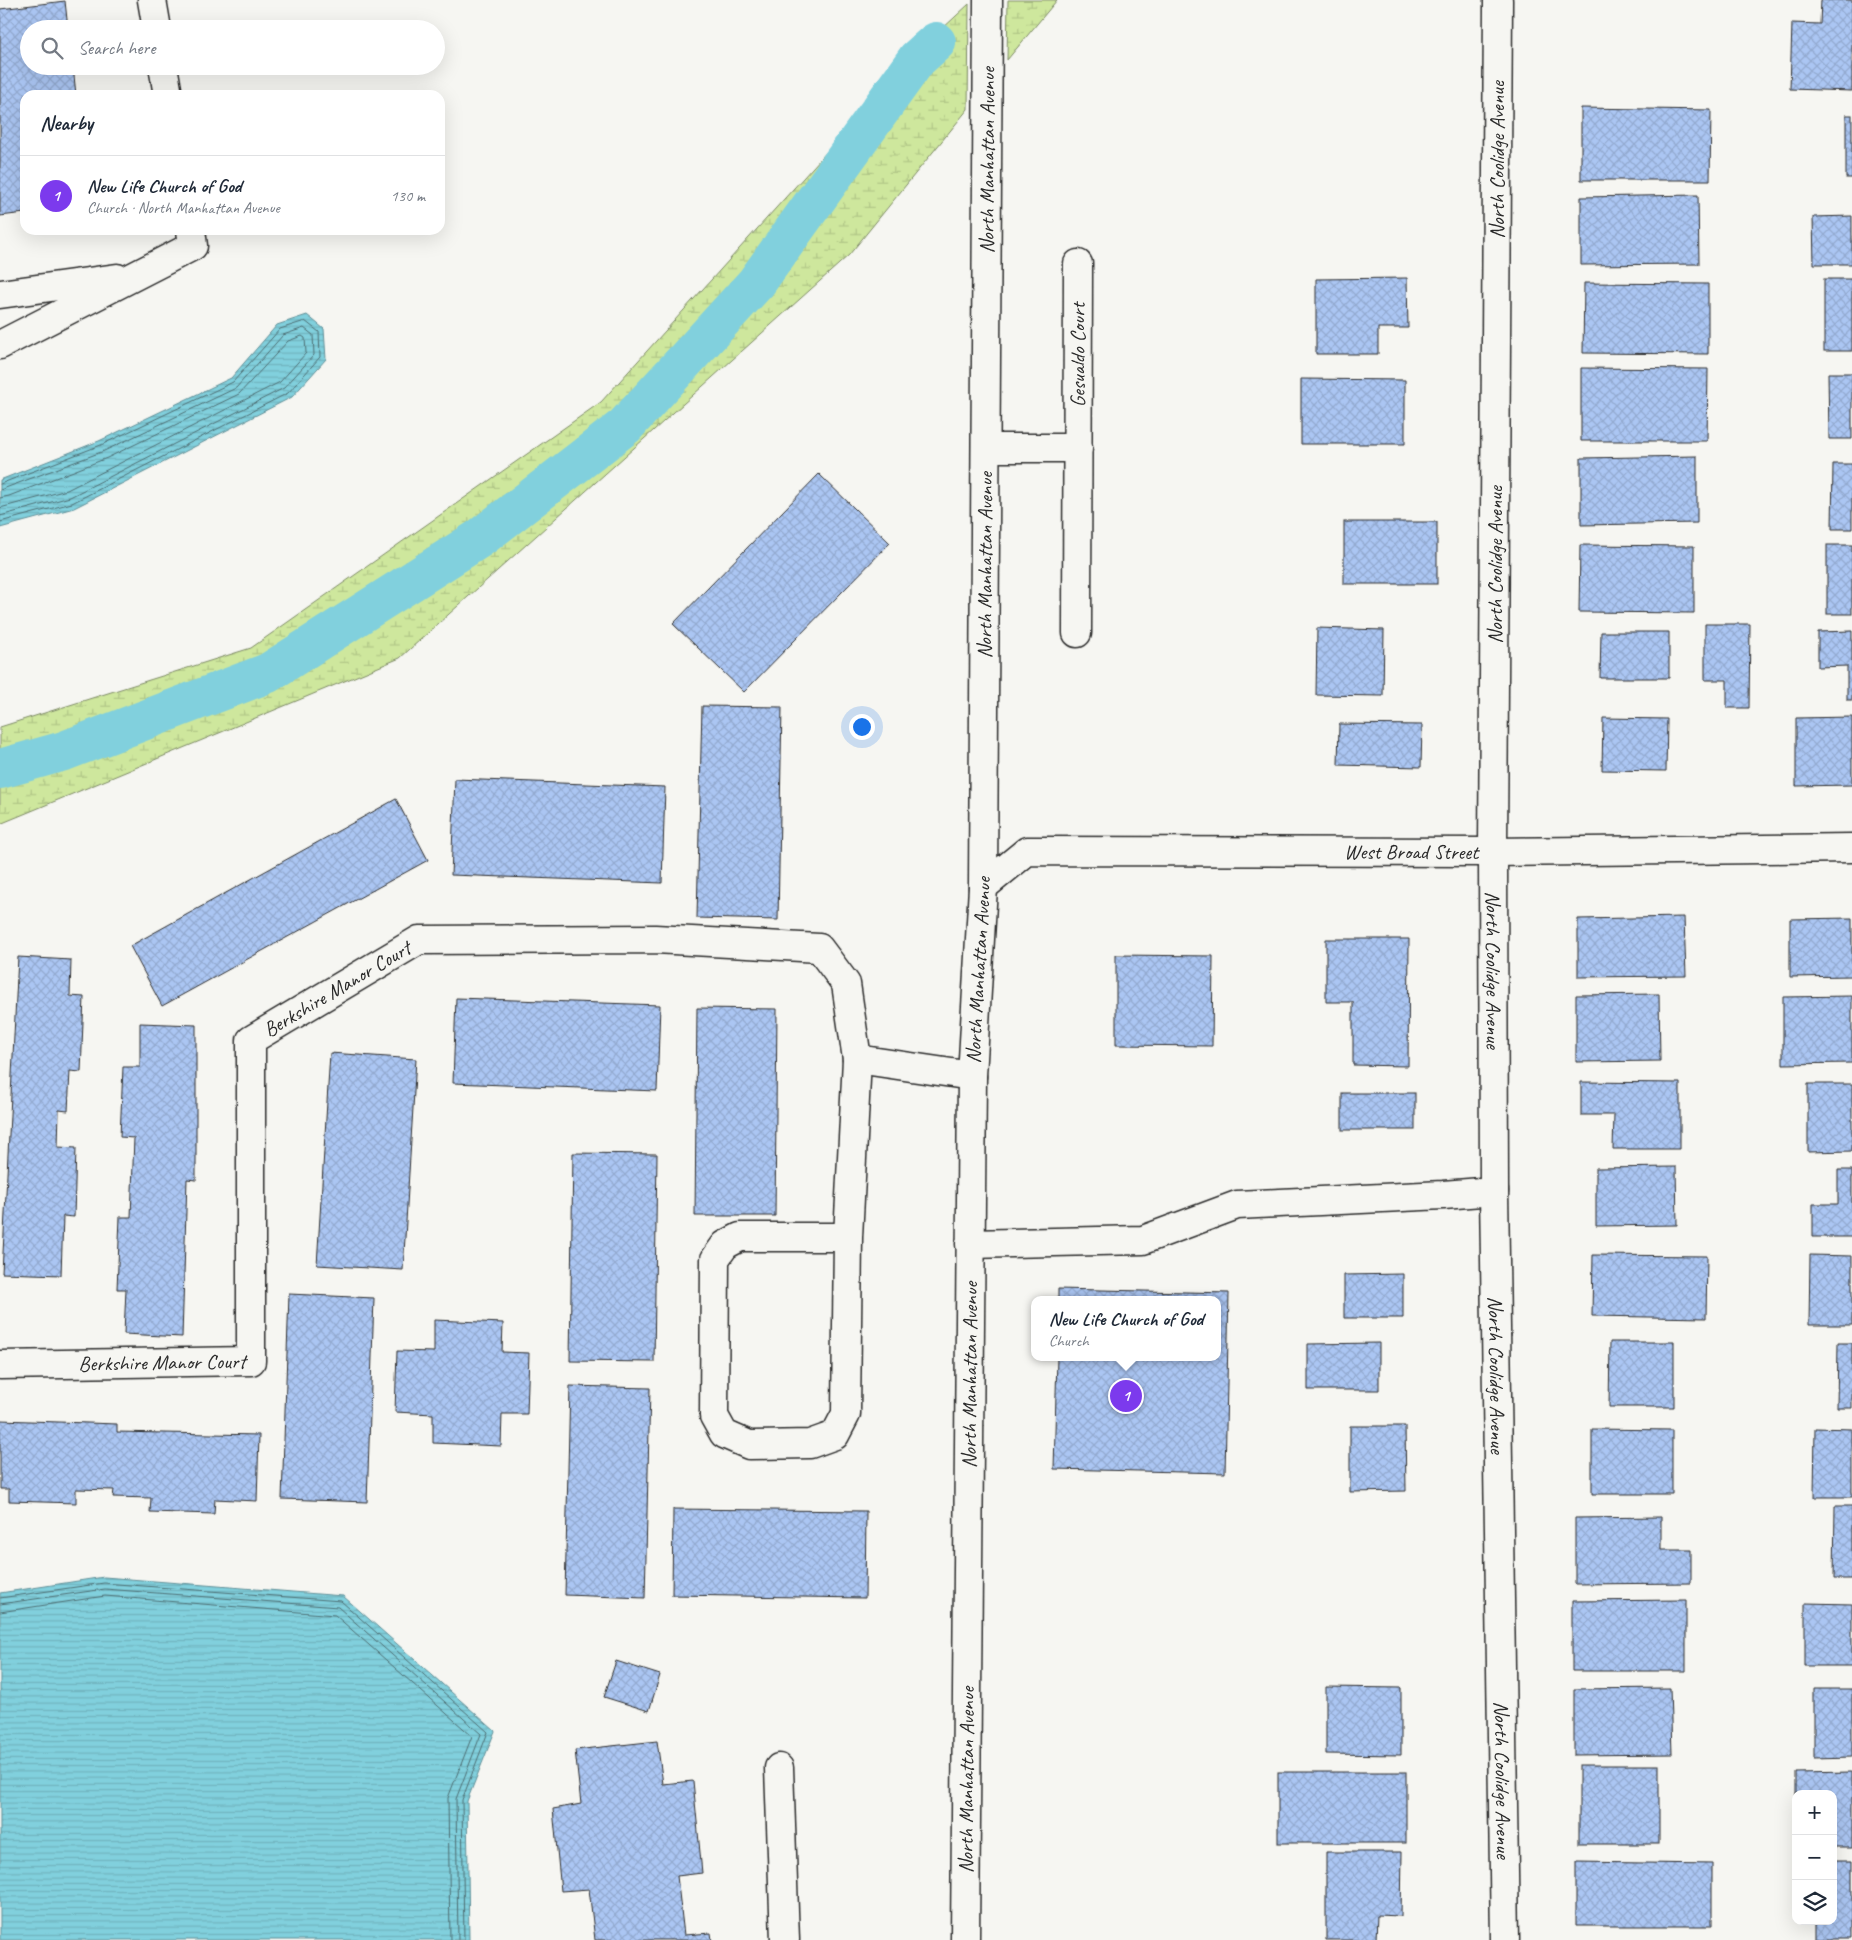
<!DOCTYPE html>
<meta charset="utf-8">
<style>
body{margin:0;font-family:Caveat,sans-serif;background:#f6f6f7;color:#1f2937}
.controls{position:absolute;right:15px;bottom:15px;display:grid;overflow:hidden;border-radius:10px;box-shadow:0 5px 20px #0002}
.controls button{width:45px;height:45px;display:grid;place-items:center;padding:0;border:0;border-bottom:1px solid #e0e1e3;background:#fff;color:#1f2937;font:25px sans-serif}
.you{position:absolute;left:861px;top:726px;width:18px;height:18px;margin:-12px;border:4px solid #fff;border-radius:50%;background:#1a73e8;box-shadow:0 0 0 8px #1a73e833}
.badge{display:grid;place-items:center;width:32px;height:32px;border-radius:50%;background:#7c3aed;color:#fff;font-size:16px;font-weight:700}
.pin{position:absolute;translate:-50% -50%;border:2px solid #fff;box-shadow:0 1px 5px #0006}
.popup{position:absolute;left:1031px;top:1296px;width:190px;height:65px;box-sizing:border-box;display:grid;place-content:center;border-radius:10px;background:#fff;filter:drop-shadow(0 1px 4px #0005);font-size:16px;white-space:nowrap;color:#747a83}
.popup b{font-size:19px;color:#1f2937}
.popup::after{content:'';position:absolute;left:50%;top:100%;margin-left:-10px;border:10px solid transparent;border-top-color:#fff}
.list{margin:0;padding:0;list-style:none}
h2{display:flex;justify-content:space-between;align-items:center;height:65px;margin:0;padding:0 20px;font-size:21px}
h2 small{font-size:16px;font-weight:400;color:#747a83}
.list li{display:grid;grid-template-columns:32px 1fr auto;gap:15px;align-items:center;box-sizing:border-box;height:80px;padding:0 20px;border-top:1px solid #e0e1e3}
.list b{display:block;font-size:19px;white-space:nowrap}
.list p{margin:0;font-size:16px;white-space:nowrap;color:#747a83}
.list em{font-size:16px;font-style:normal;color:#747a83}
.icon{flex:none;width:28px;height:28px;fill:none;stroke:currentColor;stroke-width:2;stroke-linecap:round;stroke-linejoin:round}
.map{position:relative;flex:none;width:1852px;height:1940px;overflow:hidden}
.search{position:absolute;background:#fff;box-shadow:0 5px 20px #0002;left:20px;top:20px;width:425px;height:55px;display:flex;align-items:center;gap:12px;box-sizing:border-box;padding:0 18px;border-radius:28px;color:#747a83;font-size:19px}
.panel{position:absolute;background:#fff;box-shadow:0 5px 20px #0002;left:20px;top:90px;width:425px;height:145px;border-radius:15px}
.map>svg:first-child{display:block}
.wetland{fill:url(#wetland-marsh);stroke:#7c8964}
.water{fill:url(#water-rules);stroke:#5f8e96}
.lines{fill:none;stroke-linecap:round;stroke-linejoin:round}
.shore{stroke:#4d6d72;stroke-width:1}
.canal{stroke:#81d0dd;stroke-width:40}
.building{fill:url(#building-cross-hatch);stroke:#2b2b2b}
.minor-casing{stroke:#2b2b2b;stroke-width:31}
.minor{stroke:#f6f6f2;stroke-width:28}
.labels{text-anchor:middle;stroke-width:4.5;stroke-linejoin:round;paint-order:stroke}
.street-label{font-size:21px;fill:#2b2b2b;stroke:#f6f6f2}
</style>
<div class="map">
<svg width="1852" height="1940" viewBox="0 0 1852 1940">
<defs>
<pattern id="wetland-marsh" width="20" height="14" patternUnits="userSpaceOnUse" patternTransform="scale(1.25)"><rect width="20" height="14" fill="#cee79d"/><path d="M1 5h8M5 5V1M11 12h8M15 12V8" fill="none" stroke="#b1c687"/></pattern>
<pattern id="water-rules" width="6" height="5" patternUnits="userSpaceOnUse" patternTransform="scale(1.25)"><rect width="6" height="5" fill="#81d0dd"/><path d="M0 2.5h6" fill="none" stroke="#70b3be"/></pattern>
<pattern id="building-cross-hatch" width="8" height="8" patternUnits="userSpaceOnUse" patternTransform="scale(1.25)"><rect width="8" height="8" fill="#abc6f3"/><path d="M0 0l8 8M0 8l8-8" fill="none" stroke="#93aad0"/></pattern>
</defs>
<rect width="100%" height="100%" fill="#f6f6f2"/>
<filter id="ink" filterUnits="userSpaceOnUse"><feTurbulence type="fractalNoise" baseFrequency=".02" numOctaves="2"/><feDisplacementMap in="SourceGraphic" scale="10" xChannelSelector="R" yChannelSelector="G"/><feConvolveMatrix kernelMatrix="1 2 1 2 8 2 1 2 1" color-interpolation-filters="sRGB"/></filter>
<g filter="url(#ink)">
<g class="wetland">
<polygon points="1008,0 1057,0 1007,60"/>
<polygon points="969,4 968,109 849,255 400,658 0,824 0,727 251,648 601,402 914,55"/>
</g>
<g class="water">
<polygon points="307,315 324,329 326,359 292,397 74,508 0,528 0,480 99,441 231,378 277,325"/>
<polygon points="104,1577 343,1596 495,1731 467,1801 469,1940 0,1940 0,1593"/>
</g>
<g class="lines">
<g class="shore">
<polyline points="0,484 101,445 233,382 280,329 305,321 319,332 320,357 288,393 72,503 0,522"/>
<polyline points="0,490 104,451 236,388 283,335 304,328 313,335 314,355 284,388 70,497 0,516"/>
<polyline points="0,498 9,496 107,458 239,394 288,341 302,336 305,338 306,353 280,382 67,490 0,508"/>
<polyline points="0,1598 104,1583 341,1601 488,1732 462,1800 464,1940"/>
<polyline points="0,1604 105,1589 338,1607 481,1734 456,1799 458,1940"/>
<polyline points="0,1612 105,1596 335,1615 472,1736 448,1798 450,1940"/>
</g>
<polyline class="canal" points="0,769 64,751 268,673 480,538 625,426 756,283 917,59 936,42"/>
</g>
<g class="building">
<polygon points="1821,0 1852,0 1852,91 1790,89 1792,23 1820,24"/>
<polygon points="65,1 68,29 29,29 29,66 73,66 76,95 25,95 25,213 0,216 0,9"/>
<polygon points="1581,108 1711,110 1710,180 1581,180"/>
<rect x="1846" y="115" width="6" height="63"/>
<polygon points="1698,195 1699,264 1581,265 1581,197"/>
<polygon points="1852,216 1852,264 1814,264 1813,217"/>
<polygon points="1407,278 1408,328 1378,328 1378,354 1316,354 1316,279"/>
<rect x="1824" y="279" width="28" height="72"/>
<polygon points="1584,283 1708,284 1708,354 1583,353"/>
<polygon points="1581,368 1708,369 1707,441 1581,441"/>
<polygon points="1828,373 1852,373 1852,439 1829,439"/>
<polygon points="1301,379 1405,380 1405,444 1301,444"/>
<polygon points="1697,456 1697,523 1581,525 1581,458"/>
<polygon points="1833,464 1852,464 1852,529 1832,529"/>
<polygon points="819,474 890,543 744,692 673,624"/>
<rect x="1344" y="522" width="93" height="62"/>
<polygon points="1580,545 1694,546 1694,613 1579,612"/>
<rect x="1827" y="545" width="25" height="69"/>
<polygon points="1705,624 1750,624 1749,708 1727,708 1727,680 1705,680"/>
<polygon points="1317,628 1384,630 1383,696 1316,695"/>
<polygon points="1852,631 1852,700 1847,700 1847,666 1818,667 1818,632"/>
<polygon points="1601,632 1669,632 1669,678 1600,678"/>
<polygon points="702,706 782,707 778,920 697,918"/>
<polygon points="1852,717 1852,785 1796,786 1796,718"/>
<polygon points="1603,718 1667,719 1666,771 1602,770"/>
<polygon points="1339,724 1422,725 1421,767 1338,765"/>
<polygon points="455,779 665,787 662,883 451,875"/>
<polygon points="396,799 428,860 162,1006 130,946"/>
<polygon points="1684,917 1686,976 1578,977 1578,919"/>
<polygon points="1852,918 1852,976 1790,977 1790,919"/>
<polygon points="1326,939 1409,939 1408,1066 1353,1065 1353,1002 1326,1002"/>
<polygon points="1116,955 1213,956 1212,1046 1116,1045"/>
<polygon points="18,957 71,960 70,996 84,997 81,1072 70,1071 68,1111 59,1110 58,1147 76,1148 74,1217 63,1216 61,1275 2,1273"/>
<polygon points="1659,994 1660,1061 1576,1062 1576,995"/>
<polygon points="1852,996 1852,1063 1783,1064 1783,997"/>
<polygon points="456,998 660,1005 657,1091 453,1083"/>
<polygon points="697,1008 777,1009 775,1216 695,1216"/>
<polygon points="140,1023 196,1025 196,1180 187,1179 182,1337 124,1334 126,1289 117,1289 120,1217 131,1217 134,1138 120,1137 123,1067 140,1067"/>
<polygon points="330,1053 416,1059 403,1270 317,1265"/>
<polygon points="1581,1082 1680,1083 1680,1149 1613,1149 1614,1115 1581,1115"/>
<polygon points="1808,1084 1852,1084 1852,1151 1808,1152"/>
<rect x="1342" y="1093" width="73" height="37"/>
<polygon points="573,1153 657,1154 654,1362 570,1361"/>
<polygon points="1676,1167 1677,1225 1596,1226 1596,1168"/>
<polygon points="1838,1170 1852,1170 1852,1237 1813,1237 1813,1204 1838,1204"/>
<polygon points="1593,1255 1707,1256 1706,1318 1592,1316"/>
<polygon points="1810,1255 1852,1256 1852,1325 1809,1325"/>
<polygon points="1403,1274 1403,1318 1344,1318 1344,1275"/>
<polygon points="1058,1289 1229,1293 1225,1473 1054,1469 1057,1357 1217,1357 1217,1300 1058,1300"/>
<polygon points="289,1294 374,1298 367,1502 282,1499"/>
<polygon points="434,1320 503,1323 502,1352 529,1353 527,1414 502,1414 501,1446 433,1443 433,1414 395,1412 397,1351 434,1352"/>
<polygon points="1610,1342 1674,1342 1674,1407 1609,1407"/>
<polygon points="1379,1343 1379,1390 1308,1390 1308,1344"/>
<polygon points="1838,1343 1852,1343 1852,1408 1837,1408"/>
<polygon points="570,1386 650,1388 645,1598 565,1595"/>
<polygon points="0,1420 117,1424 117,1432 259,1435 257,1501 215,1499 214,1514 150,1512 151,1498 113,1497 114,1490 76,1489 76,1503 9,1501 9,1489 0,1489"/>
<polygon points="1350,1426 1405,1426 1406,1491 1350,1492"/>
<polygon points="1815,1428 1852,1429 1852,1497 1814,1497"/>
<polygon points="1592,1429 1672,1430 1672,1494 1592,1494"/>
<polygon points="1835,1506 1852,1506 1852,1579 1834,1579"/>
<polygon points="673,1509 866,1511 865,1598 672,1595"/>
<polygon points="1661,1517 1661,1550 1691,1550 1691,1583 1575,1584 1575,1518"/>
<polygon points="1686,1600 1686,1671 1572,1671 1572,1601"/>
<polygon points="1805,1603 1852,1604 1852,1666 1805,1666"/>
<polygon points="616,1661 660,1675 649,1711 604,1697"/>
<polygon points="1326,1687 1401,1688 1401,1755 1326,1754"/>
<polygon points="1670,1688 1672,1754 1574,1755 1574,1689"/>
<polygon points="1814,1689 1852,1689 1852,1757 1814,1758"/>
<polygon points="657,1741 663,1784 693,1781 702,1873 677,1876 684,1935 711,1933 712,1940 595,1940 589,1889 561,1891 553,1809 581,1804 575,1750"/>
<rect x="1579" y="1765" width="80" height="79"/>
<rect x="1278" y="1772" width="128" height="71"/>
<polygon points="1852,1772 1852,1848 1833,1848 1833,1794 1796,1794 1796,1849 1796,1773"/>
<polygon points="1326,1852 1402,1852 1401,1916 1377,1915 1376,1940 1326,1940"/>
<polygon points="1833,1861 1852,1861 1852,1938 1815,1938 1815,1921 1833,1921"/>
<polygon points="1576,1862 1712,1864 1712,1926 1576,1926"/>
</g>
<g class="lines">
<defs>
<g id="minor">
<polyline points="152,0 157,29"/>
<path id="s1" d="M1498,0L1493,852L1494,1191L1505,1940"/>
<polyline points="163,66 168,95"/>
<polyline points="0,294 117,278"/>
<polyline points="0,345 193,246 191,230"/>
<polyline points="986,448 1078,448"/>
<path id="s2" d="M1077,633L1078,264"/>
<path id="s3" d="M983,887L1027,851L1493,852L1852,848"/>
<polyline points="848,1237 740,1237 725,1245 715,1259 714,1416 724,1434 749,1445 810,1444 835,1435 846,1414 848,1237 857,1059"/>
<polyline points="970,1244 1143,1240 1237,1205 1443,1195 1494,1191"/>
<path id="s4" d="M0,1365L251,1361V1040L419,940L655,939L819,948L846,984L857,1059L972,1076"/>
<polyline points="779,1768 785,1940"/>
<path id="s5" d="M965,1940L972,1076L983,887L988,0"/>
</g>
</defs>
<use href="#minor" class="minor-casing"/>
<use href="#minor" class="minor"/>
</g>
</g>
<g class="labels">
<g class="street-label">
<text dy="7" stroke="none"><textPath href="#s5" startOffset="1780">North Manhattan Avenue</textPath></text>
<text transform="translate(1497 160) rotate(-90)" y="7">North Coolidge Avenue</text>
<text dy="7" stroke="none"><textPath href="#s2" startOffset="278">Gesualdo Court</textPath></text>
<text dy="7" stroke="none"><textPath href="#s5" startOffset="1375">North Manhattan Avenue</textPath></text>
<text transform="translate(1495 565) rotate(-90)" y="7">North Coolidge Avenue</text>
<text dy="7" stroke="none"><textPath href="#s3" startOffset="441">West Broad Street</textPath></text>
<text dy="7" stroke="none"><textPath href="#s5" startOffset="970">North Manhattan Avenue</textPath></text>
<text dy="7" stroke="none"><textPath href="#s1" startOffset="970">North Coolidge Avenue</textPath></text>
<text dy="7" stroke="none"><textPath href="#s4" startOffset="672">Berkshire Manor Court</textPath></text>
<text dy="7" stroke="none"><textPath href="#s4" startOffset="162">Berkshire Manor Court</textPath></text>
<text dy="7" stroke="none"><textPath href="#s5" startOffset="565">North Manhattan Avenue</textPath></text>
<text dy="7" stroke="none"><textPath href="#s1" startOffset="1375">North Coolidge Avenue</textPath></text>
<text dy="7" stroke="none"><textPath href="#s5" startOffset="160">North Manhattan Avenue</textPath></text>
<text dy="7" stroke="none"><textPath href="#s1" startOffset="1780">North Coolidge Avenue</textPath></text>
</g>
</g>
</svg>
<div class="controls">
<button>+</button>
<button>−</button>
<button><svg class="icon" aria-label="layers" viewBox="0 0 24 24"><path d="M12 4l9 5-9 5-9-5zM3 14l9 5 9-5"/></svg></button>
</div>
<div class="you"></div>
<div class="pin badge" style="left:1126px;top:1396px">1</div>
<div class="popup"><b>New Life Church of God</b>Church</div>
<div class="search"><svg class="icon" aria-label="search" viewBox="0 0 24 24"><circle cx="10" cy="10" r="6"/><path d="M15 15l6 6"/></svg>Search here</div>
<section class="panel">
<h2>Nearby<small></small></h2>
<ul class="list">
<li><span class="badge">1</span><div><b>New Life Church of God</b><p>Church · North Manhattan Avenue</p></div><em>130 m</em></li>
</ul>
</section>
</div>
